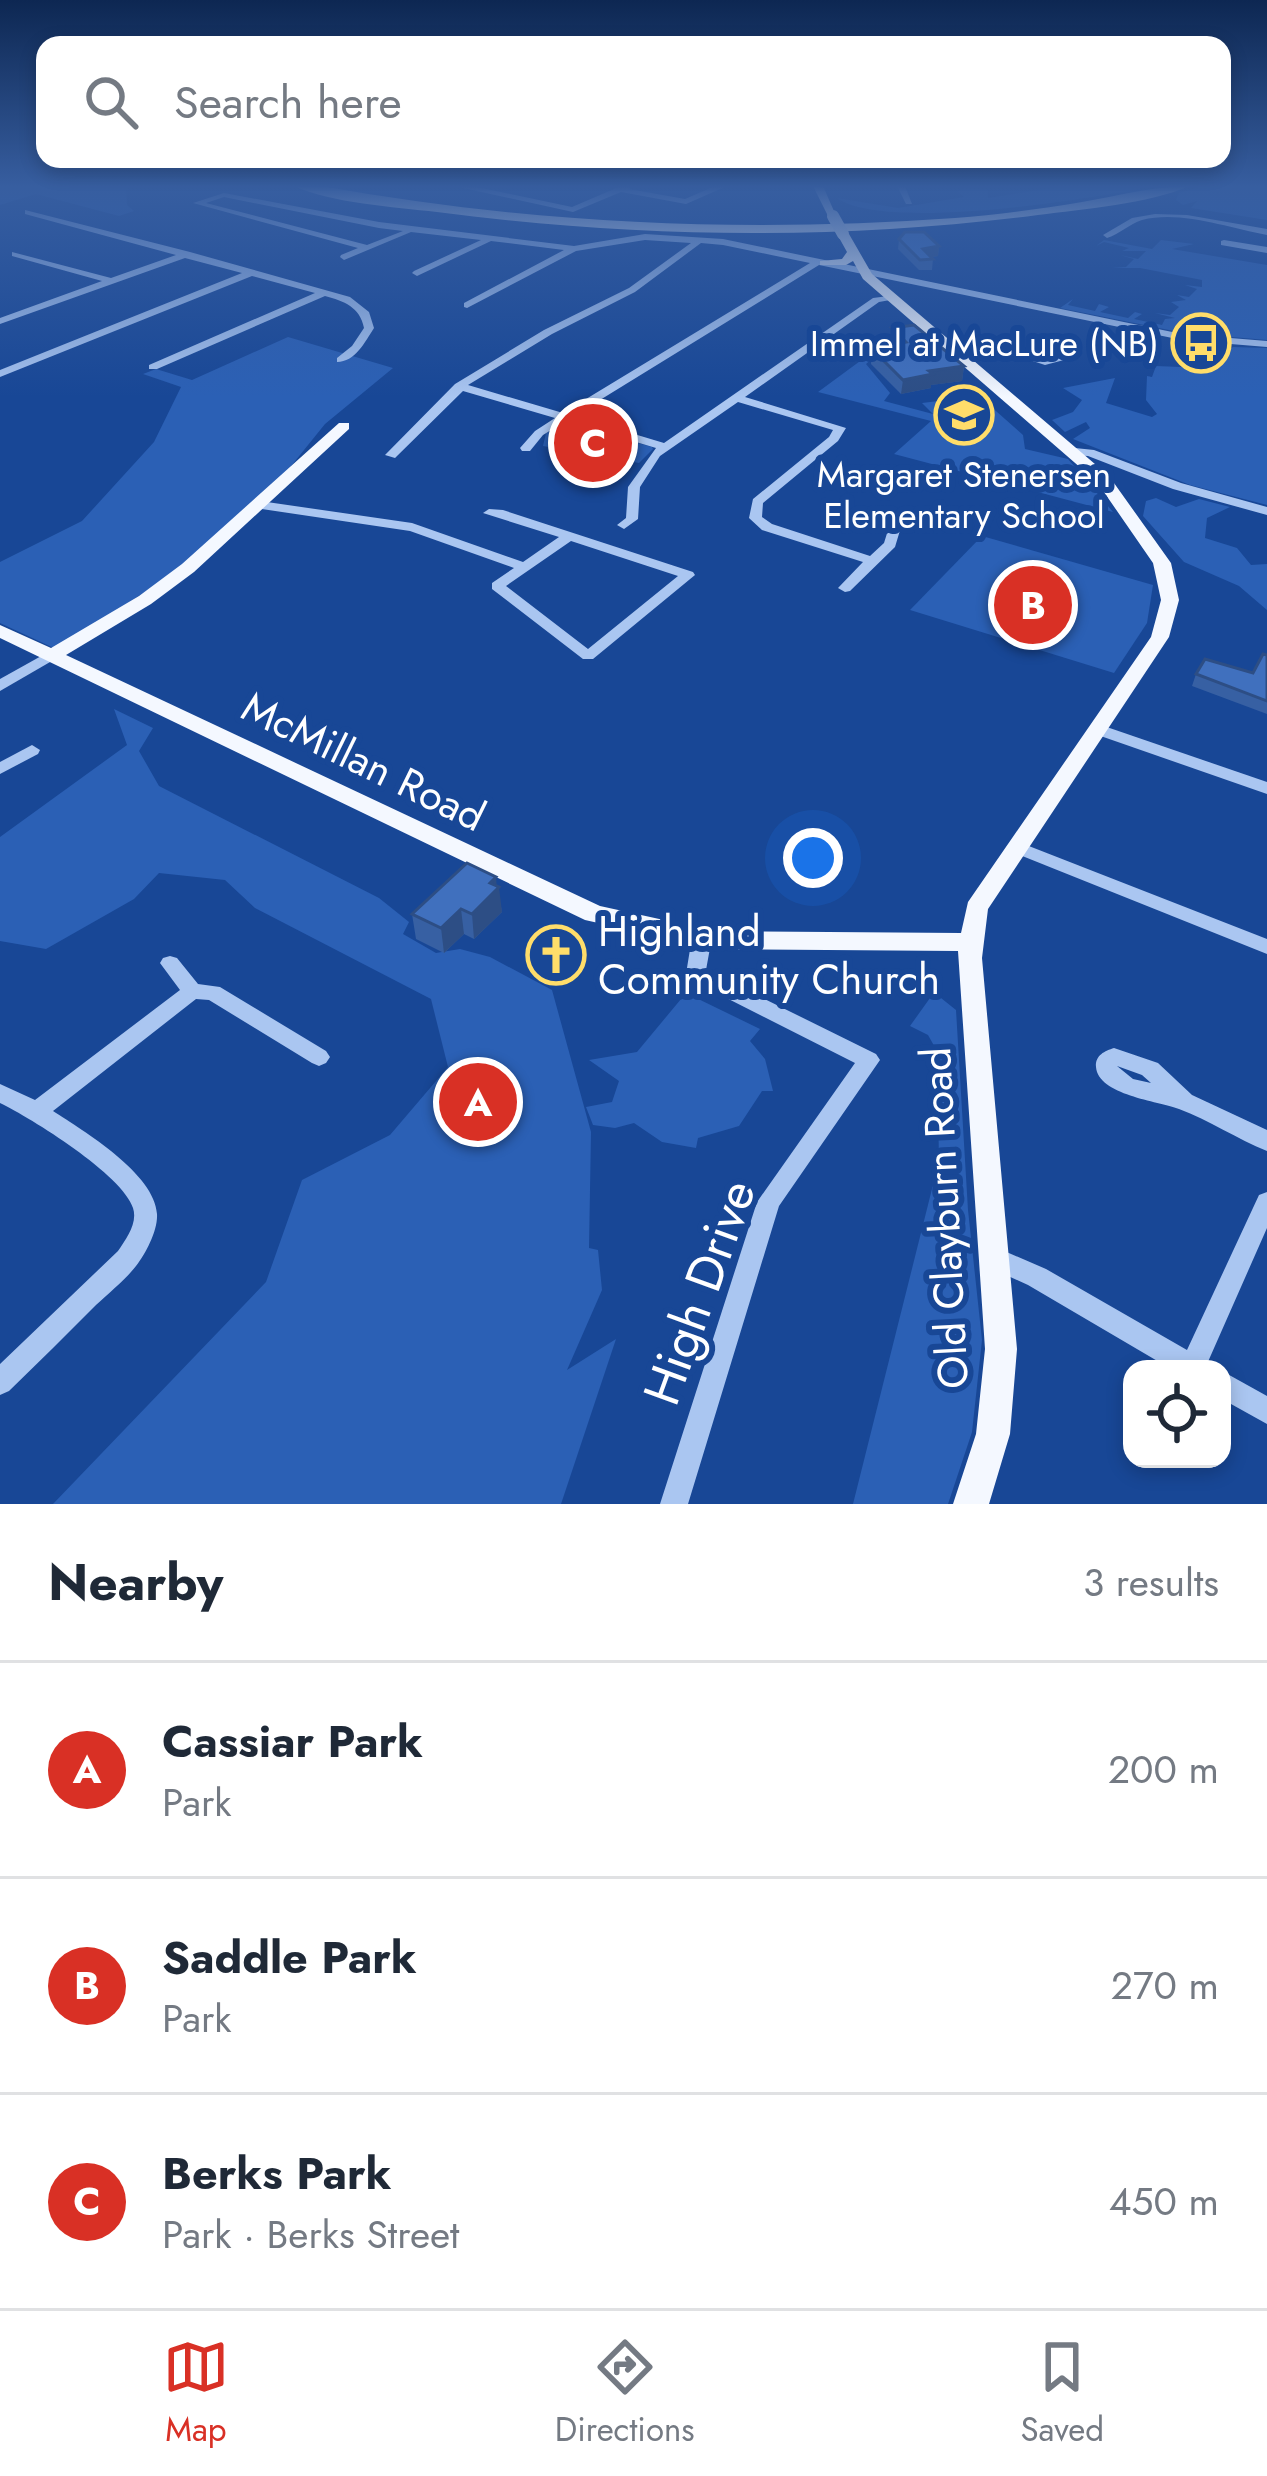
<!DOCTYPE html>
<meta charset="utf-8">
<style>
body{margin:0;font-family:Jost,sans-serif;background:#f2f2f3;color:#1f2937}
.controls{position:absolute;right:36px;bottom:36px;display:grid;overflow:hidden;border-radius:24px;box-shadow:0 6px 18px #0003}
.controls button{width:108px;height:108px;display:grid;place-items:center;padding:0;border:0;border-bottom:3px solid #e0e1e3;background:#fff;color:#1f2937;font:60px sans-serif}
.you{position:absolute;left:813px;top:858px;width:42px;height:42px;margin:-30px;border:9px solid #fff;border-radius:50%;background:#1a73e8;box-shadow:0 0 0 18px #1a73e833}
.badge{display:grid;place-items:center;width:78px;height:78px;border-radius:50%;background:#d93025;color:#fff;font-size:39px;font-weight:700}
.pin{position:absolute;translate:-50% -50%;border:6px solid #fff;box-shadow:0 3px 12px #0006}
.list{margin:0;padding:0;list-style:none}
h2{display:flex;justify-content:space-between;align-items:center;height:156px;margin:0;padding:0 48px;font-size:51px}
h2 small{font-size:39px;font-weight:400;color:#747a83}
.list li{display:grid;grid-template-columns:78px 1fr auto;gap:36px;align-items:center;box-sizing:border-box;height:216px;padding:0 48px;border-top:3px solid #e0e1e3}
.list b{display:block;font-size:45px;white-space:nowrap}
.list p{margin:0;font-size:39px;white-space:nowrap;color:#747a83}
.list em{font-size:39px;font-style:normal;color:#747a83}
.icon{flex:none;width:66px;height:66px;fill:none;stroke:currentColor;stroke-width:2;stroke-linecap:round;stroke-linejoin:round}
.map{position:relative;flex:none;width:1267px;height:1504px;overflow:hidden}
.search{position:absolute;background:#fff;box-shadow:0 6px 18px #0003;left:36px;right:36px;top:36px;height:132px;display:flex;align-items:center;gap:30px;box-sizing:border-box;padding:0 42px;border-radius:24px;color:#747a83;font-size:45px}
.sheet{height:804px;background:#fff}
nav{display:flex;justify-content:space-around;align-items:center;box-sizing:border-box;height:168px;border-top:3px solid #e0e1e3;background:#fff;font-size:33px;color:#747a83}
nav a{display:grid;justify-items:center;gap:6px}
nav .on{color:#d93025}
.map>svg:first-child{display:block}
.green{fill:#2b60b5}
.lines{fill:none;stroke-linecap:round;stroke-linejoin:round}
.minor{fill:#aac6f1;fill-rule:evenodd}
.major{fill:#f4f8ff;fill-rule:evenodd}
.highway{fill:#fff;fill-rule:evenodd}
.major-bridge{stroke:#f4f8ff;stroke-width:12}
.wall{fill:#3760a3}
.shaded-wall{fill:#2d4e85}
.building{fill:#4070be;stroke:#2d4e85;stroke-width:3}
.labels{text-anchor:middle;stroke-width:12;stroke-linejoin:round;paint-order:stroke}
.far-poi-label{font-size:36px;fill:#fff;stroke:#184796;text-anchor:end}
.street-label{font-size:42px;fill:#fff;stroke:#184796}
.poi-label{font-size:42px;fill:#fff;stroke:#184796;text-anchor:start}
.near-street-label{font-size:51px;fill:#fff;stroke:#184796}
</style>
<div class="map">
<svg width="1267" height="1504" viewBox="0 0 1267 1504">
<rect width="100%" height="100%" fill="#184796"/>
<g class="green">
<polygon points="0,186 126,186 127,205 134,211 119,216 36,194 0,205"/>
<path d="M1065,186H1153C1093,199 884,232 837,198L898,208L964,197L958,192L963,188L988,190V198Z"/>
<polygon points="1204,186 1267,186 1267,220 1191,208 1197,201 1183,205 1176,200 1179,193"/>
<polygon points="1104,240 1152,249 1161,240 1194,244 1172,249 1267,265 1267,340 1184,333 1060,308 1073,299 1068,305 1095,311 1099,304 1109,307 1100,312 1128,318 1135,312 1142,314 1134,319 1162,325 1165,319 1175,318 1155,313 1170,315 1179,307 1171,302 1186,300 1177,295 1189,297 1197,289 1185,285 1202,287 1202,280 1140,268 1112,268 1126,267 1134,259 1120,255 1138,259 1146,251 1122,251 1129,248 1104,242 1096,246"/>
<polygon points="288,337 393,368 325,424 283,476 182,568 56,649 0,623 0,562 82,521 154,442 181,387 143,374 156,369 192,380"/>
<polygon points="886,342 887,346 866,364 890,393 884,401 933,414 922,403 979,396 1023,435 1025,449 1068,459 1113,512 894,454 931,421 818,392"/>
<polygon points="1233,347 1267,348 1267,505 1190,485 1073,439 1090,428 1086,422 1065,432 1052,420 1073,412 1082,400 1063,388 1115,378 1106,403 1152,417 1157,414 1146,400 1147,376 1152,377 1156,366 1205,368"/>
<polygon points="568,423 652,447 653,449 639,463 543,446 546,433"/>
<polygon points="1156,498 1176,507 1199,499 1230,507 1207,518 1205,538 1237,548 1251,565 1267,564 1267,610 1239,586 1184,562 1143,516 1146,501"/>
<polygon points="982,536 1153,585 1147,623 1114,673 910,610"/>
<polygon points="114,709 153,728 139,751 159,786 379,898 409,922 403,934 436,953 460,949 490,957 552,990 591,1132 589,1248 598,1250 602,1290 567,1370 616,1339 561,1504 53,1504 266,1282 302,1180 390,1135 448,1067 431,999 255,908 225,880 159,873 134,899 46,949 0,941 0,837 127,745"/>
<polygon points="686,993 760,1029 750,1041 765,1059 773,1091 762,1091 739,1126 698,1138 696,1148 662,1142 634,1123 615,1128 593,1125 586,1107 612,1102 619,1081 589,1060 637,1052"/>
<polygon points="930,998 941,998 956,1010 968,1210 982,1340 972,1432 948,1504 853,1504 939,1161 937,1051 928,1035 910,1026"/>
</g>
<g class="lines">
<g class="minor">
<polygon points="454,186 472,186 572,207 621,186 633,186 629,189 685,199 715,186 727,186 686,204 621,192 573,212"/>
<polygon points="897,186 905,186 912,204 906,204"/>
<path d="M224,193L379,222L574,246L645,234L723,239L1182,334L1267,341V347L1182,340L819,265L574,416L664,443L873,298L896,295V299L879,302L745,397L846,428L838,441L763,503L762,517L772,524L870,556L884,543L893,514H903L904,517L895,547L850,591L845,592L838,588L863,562L762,530L749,518L753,499L829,437L833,430L738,402L660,456L640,487L638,519L624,529L617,525L626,518L628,487L656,448L566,421L543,435L530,451H522L520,448L535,431L555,418L463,391L395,458L385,455L455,384L544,330L629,288L691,243L645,240L576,251L467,308L464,307V303L564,250L491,241L417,276L412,273L414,271L481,240L411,232L344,260L340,257L341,255L358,248L193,203ZM224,197L379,228L403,231L367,245L206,203ZM701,243L723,245L810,263L563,413L468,385L552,334L635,292Z"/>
<path d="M25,210L190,252L350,297L369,312L374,328C365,342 355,362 337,362V358L352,346L364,328C360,307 344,301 325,296L157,369H149V365L315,293L252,276L0,377V370L242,273L185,258L0,324V318L102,281L12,256V252L111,278L176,255L25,214Z"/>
<path d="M1155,214L1187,215L1267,229V235C1228,228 1181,210 1142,220C1129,224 1120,234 1107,238L1103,235L1132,218Z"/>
<polygon points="1224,240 1267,247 1267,253 1221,245 1221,241"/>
<polygon points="1009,347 1033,354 1037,353 1064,360 1045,365 1008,353 960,356 955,353 960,350"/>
<polygon points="1075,448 1094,450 1181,483 1267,507 1267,515 1173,489 1088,456 1071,455 1071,449"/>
<path d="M260,501L412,523L523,562L559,537L483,513L489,509L503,510L693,572L695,575L593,659H583L492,589V583L514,568L410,531L255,508V502ZM571,541L678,576L588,649L506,586Z"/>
<polygon points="52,650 60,655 57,658 0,691 0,679"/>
<polygon points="1098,724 1267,782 1267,794 1092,733 1090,729"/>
<polygon points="32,745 40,750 38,754 0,774 0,762"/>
<polygon points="1016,841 1267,939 1267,954 1010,851 1007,847 1010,843"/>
<polygon points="702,930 709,932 712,937 706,970 876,1054 880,1060 779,1206 688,1504 660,1504 757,1202 855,1063 689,979 686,974 692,937 695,932"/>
<path d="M170,956L177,958L198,984L220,987L326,1051L330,1057L326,1063L319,1066L312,1063L209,1000L196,999L53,1111C84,1131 155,1174 157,1214C158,1230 146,1253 136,1266C125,1280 109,1293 96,1305C67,1334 38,1363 9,1391L0,1395V1364L118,1251C126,1239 138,1223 133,1208C123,1175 31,1118 0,1103V1084L35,1100L180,990L160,963L163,958Z"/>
<path d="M1114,1048L1158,1063L1192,1095L1267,1130V1151C1237,1139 1209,1120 1179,1109C1158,1101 1098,1095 1096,1067C1095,1055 1105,1051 1114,1048ZM1117,1066L1142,1075L1151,1083L1133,1079Z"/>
<polygon points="1267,1192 1267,1228 1207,1364 1209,1369 1171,1369 1028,1285 986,1266 983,1258 986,1250 995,1247 1046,1269 1187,1350 1259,1195"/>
<polygon points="1222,1371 1267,1396 1267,1424 1222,1399"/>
</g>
<g class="major">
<polygon points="813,186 823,186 837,218 829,218"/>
<polygon points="843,231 849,234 872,274 1109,476 1171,563 1179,600 1169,637 988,909 982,958 1017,1349 1010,1434 989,1504 953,1504 976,1434 985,1349 958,951 714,949 585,920 0,638 0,625 51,648 139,596 182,564 339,423 349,423 349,429 194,572 151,604 66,655 600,906 714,931 961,933 968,902 1151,637 1161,600 1153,563 1097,482 863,279 853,261 846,265 820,265 820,261 842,259 847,252 837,234"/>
</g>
<path class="highway" d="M294,186H321C532,224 742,233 955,218C997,215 1040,209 1082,202C1118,196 1153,186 1189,186C1149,204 1083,209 1038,215C837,241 637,238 437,212C394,207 331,203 294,186Z"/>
<polyline class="major-bridge" points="833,216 843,234"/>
</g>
<g class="wall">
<polygon points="899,239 939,246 938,256 931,257 933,259 932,270 919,270 898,249"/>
<polygon points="892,328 964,366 962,381 931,385 931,388 901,394 871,364 872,349 893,345 890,342"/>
<polygon points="1267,655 1267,714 1192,686 1196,674 1253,673"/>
<polygon points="497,886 502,912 474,939 464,934 444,953 416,939 412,914"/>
</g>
<g class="shaded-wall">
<polygon points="939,246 938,256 921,259 923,249"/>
<polygon points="964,366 962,381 931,385 931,388 901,394 903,380 929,371"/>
<polygon points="496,877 497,890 499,887 502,912 474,939 472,914 490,883"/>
<polygon points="461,909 464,934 444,953 441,928"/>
</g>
<g class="building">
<polygon points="905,232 924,232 939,246 923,249 933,259 920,260 899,239"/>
<polygon points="914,325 964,366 929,371 933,374 903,380 872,349 906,342 892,328"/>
<polygon points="1263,654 1267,655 1267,701 1196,674 1205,659 1253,673"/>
<polygon points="467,863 496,877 490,883 499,887 472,914 461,909 441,928 412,914"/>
</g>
<linearGradient id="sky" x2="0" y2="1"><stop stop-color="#0d2752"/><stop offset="0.47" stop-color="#375ea0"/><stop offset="1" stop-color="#375ea0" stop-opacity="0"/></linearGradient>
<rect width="1267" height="397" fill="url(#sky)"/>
<defs>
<symbol id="bus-ring" viewBox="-11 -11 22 22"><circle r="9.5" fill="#184796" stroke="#ffdd6a" stroke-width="1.5"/><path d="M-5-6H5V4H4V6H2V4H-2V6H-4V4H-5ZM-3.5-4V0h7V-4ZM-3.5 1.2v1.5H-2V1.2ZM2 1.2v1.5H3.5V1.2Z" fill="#ffdd6a"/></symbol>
<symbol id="school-ring" viewBox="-11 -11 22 22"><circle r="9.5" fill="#184796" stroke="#ffdd6a" stroke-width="1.5"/><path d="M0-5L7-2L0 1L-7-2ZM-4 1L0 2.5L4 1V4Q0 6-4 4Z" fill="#ffdd6a"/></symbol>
<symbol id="church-ring" viewBox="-11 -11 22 22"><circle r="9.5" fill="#184796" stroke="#ffdd6a" stroke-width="1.5"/><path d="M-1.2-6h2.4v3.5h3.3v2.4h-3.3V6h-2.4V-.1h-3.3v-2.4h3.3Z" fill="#ffdd6a"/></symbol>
</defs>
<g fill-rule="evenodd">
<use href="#bus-ring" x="1168" y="310" width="66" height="66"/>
<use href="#school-ring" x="931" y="382" width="66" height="66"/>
<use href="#church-ring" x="523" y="922" width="66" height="66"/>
</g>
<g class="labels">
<g class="far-poi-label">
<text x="1159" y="356">Immel at MacLure (NB)</text>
<text x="964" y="487" text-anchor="middle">Margaret Stenersen<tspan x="964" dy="41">Elementary School</tspan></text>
</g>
<g class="street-label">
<text transform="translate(364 761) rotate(26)" y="15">McMillan Road</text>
<text transform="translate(944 1218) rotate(-93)" y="15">Old Clayburn Road</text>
</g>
<g class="poi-label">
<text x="598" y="946">Highland<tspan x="598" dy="48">Community Church</tspan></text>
</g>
<g class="near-street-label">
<text transform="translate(699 1292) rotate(-70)" y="18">High Drive</text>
</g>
</g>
</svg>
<div class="controls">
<button><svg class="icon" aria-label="locate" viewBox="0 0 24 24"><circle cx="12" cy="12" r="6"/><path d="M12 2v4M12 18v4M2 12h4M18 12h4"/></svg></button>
</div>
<div class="you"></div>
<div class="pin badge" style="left:478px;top:1102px">A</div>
<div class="pin badge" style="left:1033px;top:605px">B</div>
<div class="pin badge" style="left:593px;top:443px">C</div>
<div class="search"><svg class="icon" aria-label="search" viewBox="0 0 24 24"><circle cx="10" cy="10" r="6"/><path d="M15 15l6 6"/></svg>Search here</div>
</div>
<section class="sheet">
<h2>Nearby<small>3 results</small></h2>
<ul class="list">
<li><span class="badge">A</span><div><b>Cassiar Park</b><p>Park</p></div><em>200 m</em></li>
<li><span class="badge">B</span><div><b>Saddle Park</b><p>Park</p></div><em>270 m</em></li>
<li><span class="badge">C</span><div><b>Berks Park</b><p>Park · Berks Street</p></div><em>450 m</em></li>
</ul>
</section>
<nav>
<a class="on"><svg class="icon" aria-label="map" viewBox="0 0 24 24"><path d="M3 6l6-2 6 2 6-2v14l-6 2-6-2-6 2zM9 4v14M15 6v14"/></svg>Map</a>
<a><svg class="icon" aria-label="directions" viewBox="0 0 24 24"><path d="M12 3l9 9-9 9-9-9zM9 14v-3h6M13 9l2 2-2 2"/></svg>Directions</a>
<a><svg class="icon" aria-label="saved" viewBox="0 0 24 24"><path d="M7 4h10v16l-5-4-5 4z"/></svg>Saved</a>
</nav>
